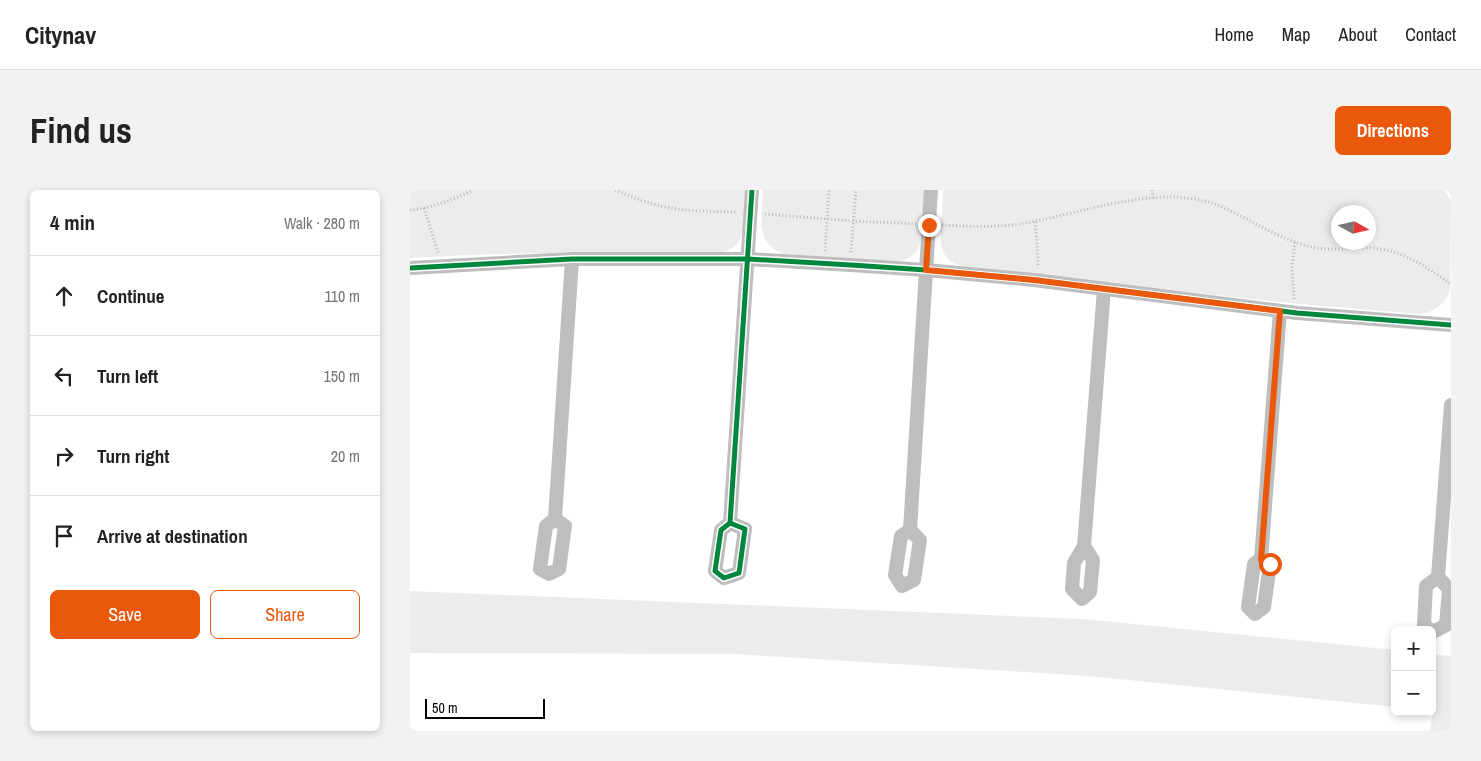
<!DOCTYPE html>
<meta charset="utf-8">
<style>
body{margin:0;font-family:"Archivo Narrow",sans-serif;background:#f2f2f2;color:#222}
.controls{position:absolute;right:15px;bottom:15px;display:grid;overflow:hidden;border-radius:8px;box-shadow:0 2px 8px #0003}
.controls button{width:45px;height:45px;display:grid;place-items:center;padding:0;border:0;border-bottom:1px solid #e0e0e0;background:#fff;color:#222;font:25px sans-serif}
.compass{position:absolute;left:921px;top:15px;width:45px;height:45px;border-radius:50%;background:#fff;box-shadow:0 2px 8px #0003;rotate:98deg}
.scale{position:absolute;left:15px;bottom:12px;width:120px;box-sizing:border-box;padding-left:5px;border:2px solid #000;border-top:0;font-size:14px;line-height:18px;white-space:nowrap;color:#000;-webkit-text-stroke:4px #fff;paint-order:stroke}
.stop{position:absolute;width:15px;height:15px;margin:-11px;border:4px solid #ea580c;border-radius:50%;background:#fff}
.stop.end{background:#ea580c;border-color:#fff;box-shadow:0 1px 5px #0008}
.list{margin:0;padding:0;list-style:none}
h2{display:flex;justify-content:space-between;align-items:center;height:65px;margin:0;padding:0 20px;font-size:21px}
h2 small{font-size:16px;font-weight:400;color:#767676}
.list li{display:grid;grid-template-columns:32px 1fr auto;gap:15px;align-items:center;box-sizing:border-box;height:80px;padding:0 20px;border-top:1px solid #e0e0e0}
.list b{display:block;font-size:19px;white-space:nowrap}
.list em{font-size:16px;font-style:normal;color:#767676}
.actions{display:flex;gap:10px;padding:15px 20px}
.actions a{flex:1;padding:11px 0;border:1px solid #ea580c;border-radius:8px;text-align:center;font-size:18px;color:#ea580c}
.actions .main{background:#ea580c;color:#fff}
.icon{flex:none;width:28px;height:28px;fill:none;stroke:currentColor;stroke-width:2;stroke-linecap:round;stroke-linejoin:round}
.map{position:relative;flex:none;width:1041px;height:541px;overflow:hidden;border-radius:8px}
header{display:flex;align-items:center;gap:30px;box-sizing:border-box;height:70px;padding:0 25px;background:#fff;border-bottom:1px solid #e0e0e0}
header strong{font-size:24px}
nav{display:flex;gap:28px;margin-inline-start:auto;font-size:18px}
.intro{display:flex;align-items:center;justify-content:space-between;box-sizing:border-box;height:120px;padding:0 30px}
h1{margin:0;font-size:35px}
.button{padding:12px 22px;border-radius:8px;background:#ea580c;color:#fff;font-size:18px;font-weight:700}
main{display:flex;gap:30px;padding:0 30px}
aside{flex:1;background:#fff;border-radius:8px;box-shadow:0 2px 8px #0003}
.map>svg:first-child{display:block}
.green{fill:#ececec;fill-rule:evenodd}
.lines{fill:none;stroke-linecap:round;stroke-linejoin:round}
.path{stroke:#b9b9b9;stroke-width:3;stroke-dasharray:1 2.5;stroke-linecap:butt}
.minor{stroke:#bebebe;stroke-width:14}
.cycleway-casing{stroke:#fff;stroke-width:8}
.cycleway{stroke:#00873e;stroke-width:5}
.route{stroke:#ea580c;stroke-width:6}
</style>
<header>
<strong>Citynav</strong>
<nav><a>Home</a><a>Map</a><a>About</a><a>Contact</a></nav>
</header>
<div class="intro"><h1>Find us</h1><a class="button">Directions</a></div>
<main>
<aside>
<h2>4 min<small>Walk · 280 m</small></h2>
<ul class="list">
<li><svg class="icon" aria-label="ahead" viewBox="0 0 24 24"><path d="M12 20V5M6 11l6-6 6 6"/></svg><div><b>Continue</b></div><em>110 m</em></li>
<li><svg class="icon" aria-label="left" viewBox="0 0 24 24"><path d="M17 20v-9H6M10 6l-5 5 5 5"/></svg><div><b>Turn left</b></div><em>150 m</em></li>
<li><svg class="icon" aria-label="right" viewBox="0 0 24 24"><path d="M7 20v-9h11M14 6l5 5-5 5"/></svg><div><b>Turn right</b></div><em>20 m</em></li>
<li><svg class="icon" aria-label="arrive" viewBox="0 0 24 24"><path d="M6 21V4h12l-3 4 3 4H6"/></svg><div><b>Arrive at destination</b></div></li>
</ul>
<div class="actions"><a class="main">Save</a><a>Share</a></div>
</aside>
<div class="map">
<svg width="1041" height="541" viewBox="0 0 1041 541">
<rect width="100%" height="100%" fill="#fff"/>
<g class="green">
<path d="M0,0H337C335,24 340,62 306,63C204,62 102,62 0,68Z"/>
<path d="M353,0H516C515,10 514,21 513,31C512,51 511,69 486,71L373,64C344,52 352,25 353,0Z"/>
<path d="M533,0H1034L1041,11L1040,100C1035,114 1024,123 1008,124L878,113L554,77C529,70 530,55 531,32C532,22 533,11 533,0ZM928,22H958V52H928Z"/>
<polygon points="0,401 674,429 985,460 985,517 679,486 325,464 0,463"/>
<polygon points="1022,464 1041,466 1041,541 1020,541 1023,521"/>
</g>
<g class="lines">
<g class="path">
<path d="M205,0C222,7 238,14 256,17C279,22 303,21 326,22"/>
<polyline points="742,0 743,8"/>
<polyline points="14,18 28,63"/>
<path d="M0,20C22,18 43,10 63,0"/>
<polyline points="355,24 443,31 506,34"/>
<polyline points="625,32 627,52 628,76"/>
<path d="M532,35C564,37 595,38 626,31C670,22 719,6 764,7C780,8 798,10 812,17C842,30 870,50 902,57C921,61 940,58 959,58C991,59 1015,76 1041,94"/>
<polyline points="415,61 419,0"/>
<polyline points="441,62 446,0"/>
<polyline points="884,109 882,76 885,52"/>
</g>
<g class="minor">
<polyline points="0,78 162,69 338,69 441,75 516,80 624,90 887,123 1041,135"/>
<polyline points="145,329 155,336 149,379 139,384 130,379 136,336 145,329 162,69"/>
<polyline points="320,333 335,339 329,383 314,388 305,381 311,340 320,333 342,0"/>
<polyline points="500,340 491,346 485,385 492,396 504,390 510,350 500,340 521,0"/>
<polyline points="674,356 694,99"/>
<polygon points="674,356 683,370 680,402 672,409 662,399 664,373"/>
<polyline points="851,369 870,121"/>
<polygon points="851,369 860,374 854,417 845,424 838,417 844,374"/>
<polyline points="1028,387 1041,215"/>
<polyline points="1020,440 1014,435 1016,396 1028,387 1039,399 1036,435 1023,442 1022,441"/>
</g>
<defs>
<g id="cycleway">
<polyline points="0,78 162,69 338,69 441,75 516,80 624,90 887,123 1041,135"/>
<polyline points="320,333 335,339 329,383 314,388 305,381 311,340 320,333 342,0"/>
</g>
</defs>
<use href="#cycleway" class="cycleway-casing"/>
<use href="#cycleway" class="cycleway"/>
</g>
<g class="lines">
<polyline class="route" points="519,35 516,80 624,90 870,121 851,370 860,374"/>
</g>
</svg>
<div class="controls">
<button>+</button>
<button>−</button>
</div>
<svg class="compass" viewBox="-18 -18 36 36"><path d="M0-13l5 13h-10z" fill="#e53935"/><path d="M0 13l5-13h-10z" fill="#767676"/></svg>
<div class="scale">50 m</div>
<div class="stop" style="left:860px;top:374px"></div>
<div class="stop end" style="left:519px;top:35px"></div>
</div>
</main>
